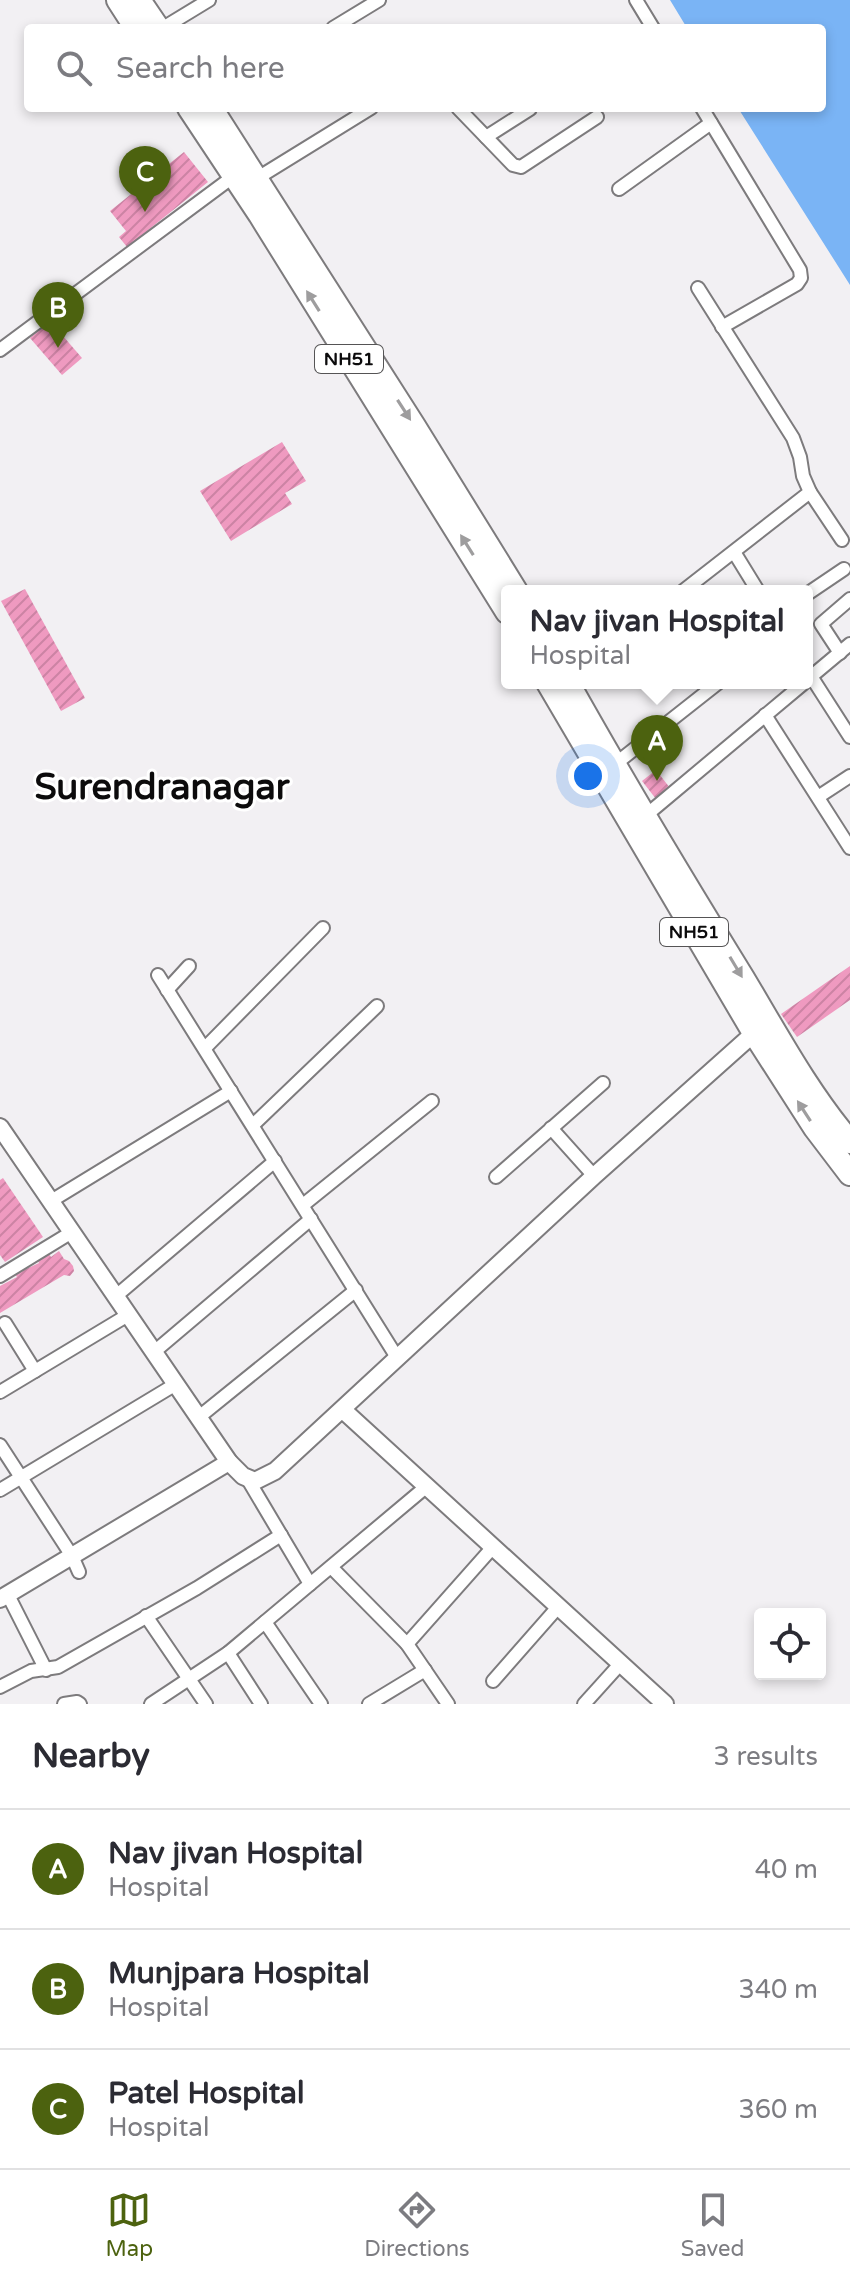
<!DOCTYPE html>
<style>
body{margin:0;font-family:"Varela Round",sans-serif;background:#f2f2f3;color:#2b2b33}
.controls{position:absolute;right:24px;bottom:24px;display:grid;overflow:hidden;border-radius:8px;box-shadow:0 4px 12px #0003}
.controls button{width:72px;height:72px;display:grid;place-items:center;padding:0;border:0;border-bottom:2px solid #e1e1e2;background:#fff;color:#2b2b33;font:40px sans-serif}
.you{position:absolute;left:588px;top:776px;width:28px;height:28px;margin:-20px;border:6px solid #fff;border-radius:50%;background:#1a73e8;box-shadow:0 0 0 12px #1a73e833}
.badge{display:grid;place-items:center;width:52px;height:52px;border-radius:50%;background:#4c620f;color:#fff;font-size:26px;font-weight:700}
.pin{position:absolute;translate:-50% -66px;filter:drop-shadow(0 2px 4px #0008)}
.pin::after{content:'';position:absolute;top:42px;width:28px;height:24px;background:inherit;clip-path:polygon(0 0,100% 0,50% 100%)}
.popup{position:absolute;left:501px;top:585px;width:312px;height:104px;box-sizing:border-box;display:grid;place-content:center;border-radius:8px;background:#fff;filter:drop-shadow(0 2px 6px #0005);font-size:26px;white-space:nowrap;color:#7c7c81}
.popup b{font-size:30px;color:#2b2b33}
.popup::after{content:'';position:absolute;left:50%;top:100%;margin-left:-16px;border:16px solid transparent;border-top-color:#fff}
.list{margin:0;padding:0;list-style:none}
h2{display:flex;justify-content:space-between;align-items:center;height:104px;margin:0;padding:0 32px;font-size:34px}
h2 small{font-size:26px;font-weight:400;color:#7c7c81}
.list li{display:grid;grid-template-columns:52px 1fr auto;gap:24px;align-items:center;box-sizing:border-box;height:120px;padding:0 32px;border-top:2px solid #e1e1e2}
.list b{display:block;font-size:30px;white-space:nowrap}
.list p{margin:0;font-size:26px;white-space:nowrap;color:#7c7c81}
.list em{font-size:26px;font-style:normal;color:#7c7c81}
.icon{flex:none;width:44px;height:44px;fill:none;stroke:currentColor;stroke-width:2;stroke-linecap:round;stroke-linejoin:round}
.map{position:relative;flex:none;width:850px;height:1704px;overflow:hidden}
.search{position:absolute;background:#fff;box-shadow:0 4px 12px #0003;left:24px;right:24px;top:24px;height:88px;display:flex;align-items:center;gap:20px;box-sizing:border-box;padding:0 28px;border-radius:8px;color:#7c7c81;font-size:30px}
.sheet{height:464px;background:#fff}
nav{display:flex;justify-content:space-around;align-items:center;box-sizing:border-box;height:112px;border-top:2px solid #e1e1e2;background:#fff;font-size:22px;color:#7c7c81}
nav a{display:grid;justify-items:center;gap:4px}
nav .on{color:#4c620f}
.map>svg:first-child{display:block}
.water{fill:#7ab4f5}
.building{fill:url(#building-hatch)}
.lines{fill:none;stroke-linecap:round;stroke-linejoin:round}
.street-casing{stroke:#7d7b7d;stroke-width:16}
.secondary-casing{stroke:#7d7b7d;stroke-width:20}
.highway-casing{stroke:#7d7b7d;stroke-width:26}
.street{stroke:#fff;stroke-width:12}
.secondary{stroke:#fff;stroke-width:16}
.highway{stroke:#fff;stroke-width:22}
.oneway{fill:#9e9d9e}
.labels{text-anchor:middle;stroke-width:6;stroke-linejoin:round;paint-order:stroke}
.shield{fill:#fff;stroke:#555455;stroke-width:2}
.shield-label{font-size:18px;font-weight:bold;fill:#0c0b0c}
.town-label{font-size:36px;font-weight:bold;fill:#0c0b0c;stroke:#fff}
</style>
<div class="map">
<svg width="850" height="1704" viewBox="0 0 850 1704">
<defs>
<pattern id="building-hatch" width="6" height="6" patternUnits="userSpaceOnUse" patternTransform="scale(2)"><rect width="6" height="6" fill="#ef9ac0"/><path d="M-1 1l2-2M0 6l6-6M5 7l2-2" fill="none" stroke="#cc83a4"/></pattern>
</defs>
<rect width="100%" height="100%" fill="#f2f0f3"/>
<polygon class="water" points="670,0 850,0 850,285 738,108 822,108 822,28 687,28"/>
<g class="building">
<polygon points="184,152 208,182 127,247 119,237 126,231 110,211"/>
<polygon points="50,321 82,358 62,375 30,338"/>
<polygon points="282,442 306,481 285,493 292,504 231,541 200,491"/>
<polygon points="25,589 85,698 61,711 1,601"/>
<polygon points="656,770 670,788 656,799 642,781"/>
<polygon points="850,966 850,1000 797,1037 781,1014"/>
<polygon points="3,1178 43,1237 5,1262 0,1255 0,1180"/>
<polygon points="59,1251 64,1259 69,1261 73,1266 74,1271 70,1276 64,1275 0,1313 0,1286 17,1277 15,1274 39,1263 38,1261 49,1254 51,1257"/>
</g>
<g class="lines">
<defs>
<g id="street">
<polyline points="636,0 653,28"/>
<polyline points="163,28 209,0"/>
<polyline points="333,28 379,0"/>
<polyline points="458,108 513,165 521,167 597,117"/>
<polyline points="702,108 800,270 801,278 797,284 722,327"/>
<polyline points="486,137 530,109"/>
<polyline points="256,179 371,108"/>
<polyline points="619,189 711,123"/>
<polyline points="0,350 234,176"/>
<polyline points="810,492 842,540"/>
<polyline points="734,552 758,591"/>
<polyline points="683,591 810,492 803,476 800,457 793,438 698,288"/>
<polyline points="807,594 844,569"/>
<polyline points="840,653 821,624 850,599"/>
<polyline points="807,670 850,737"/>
<polyline points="807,680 850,644"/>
<polyline points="765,715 850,848"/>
<polyline points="614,765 718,683"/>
<polyline points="818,797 850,776"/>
<polyline points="644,817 804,683"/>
<polyline points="158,975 398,1359"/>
<polyline points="167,990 189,966"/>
<polyline points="205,1048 323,928"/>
<polyline points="253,1125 377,1006"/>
<polyline points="551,1128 594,1176"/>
<polyline points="496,1177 603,1083"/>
<polyline points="51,1201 231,1091"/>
<polyline points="303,1205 432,1101"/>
<polyline points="0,1276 72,1232"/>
<polyline points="116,1296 275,1161"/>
<polyline points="5,1323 35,1371"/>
<polyline points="154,1352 311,1219"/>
<polyline points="0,1392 128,1315"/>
<polyline points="199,1417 356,1290"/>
<polyline points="0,1445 72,1556 79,1572"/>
<polyline points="247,1478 310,1584"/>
<polyline points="0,1490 176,1384"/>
<polyline points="331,1567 407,1644 448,1704"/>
<polyline points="8,1595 46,1670"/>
<polyline points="146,1616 206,1704"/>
<polyline points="265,1622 321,1704"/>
<polyline points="407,1644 493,1547"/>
<polyline points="228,1653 261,1704"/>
<polyline points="493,1681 558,1607"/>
<polyline points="0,1687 31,1671 58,1667 197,1588 281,1535"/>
<polyline points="64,1704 77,1702 80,1704"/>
<polyline points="151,1704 228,1653 427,1486"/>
<polyline points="369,1704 425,1670"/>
<polyline points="584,1704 621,1663"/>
</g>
<g id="secondary">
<polyline points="0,1127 229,1462 243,1476 255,1481 275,1471 594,1176 761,1027"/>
<polyline points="343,1410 665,1704"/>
<polyline points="0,1599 229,1462"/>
</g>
<g id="highway">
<polyline points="118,0 136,28"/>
<polyline points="139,0 158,28"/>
<polyline points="189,108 260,215 507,612"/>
<polyline points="211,108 414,426 516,591"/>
<polyline points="548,683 754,1033 815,1128 850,1174"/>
<path d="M568,683C624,783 683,881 743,978C776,1033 808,1093 850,1142"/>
</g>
</defs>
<use href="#street" class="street-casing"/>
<use href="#secondary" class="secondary-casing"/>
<use href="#highway" class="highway-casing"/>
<use href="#street" class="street"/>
<use href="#secondary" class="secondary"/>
<use href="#highway" class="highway"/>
</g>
<defs><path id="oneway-solid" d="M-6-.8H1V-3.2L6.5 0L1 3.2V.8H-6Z" transform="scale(2)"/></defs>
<g class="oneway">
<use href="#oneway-solid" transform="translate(313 301) rotate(-122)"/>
<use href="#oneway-solid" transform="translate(404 410) rotate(57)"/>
<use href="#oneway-solid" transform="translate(467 545) rotate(-122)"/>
<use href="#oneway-solid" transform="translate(736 967) rotate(59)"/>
<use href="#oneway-solid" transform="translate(804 1111) rotate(-123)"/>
</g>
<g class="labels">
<g class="shield">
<rect x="315" y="345" width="68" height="28" rx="6"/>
<rect x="660" y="918" width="68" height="28" rx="6"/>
</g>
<g class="shield-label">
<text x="349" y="365">NH51</text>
<text x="694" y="938">NH51</text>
</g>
<g class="town-label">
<text x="162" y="799">Surendranagar</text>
</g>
</g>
</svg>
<div class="controls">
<button><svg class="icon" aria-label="locate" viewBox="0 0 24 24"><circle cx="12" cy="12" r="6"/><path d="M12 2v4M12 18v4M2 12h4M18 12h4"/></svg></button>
</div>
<div class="you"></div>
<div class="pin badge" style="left:657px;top:781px">A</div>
<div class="popup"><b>Nav jivan Hospital</b>Hospital</div>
<div class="pin badge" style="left:58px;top:348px">B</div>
<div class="pin badge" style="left:145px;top:212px">C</div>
<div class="search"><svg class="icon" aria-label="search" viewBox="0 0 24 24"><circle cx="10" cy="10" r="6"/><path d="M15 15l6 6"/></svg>Search here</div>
</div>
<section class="sheet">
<h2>Nearby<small>3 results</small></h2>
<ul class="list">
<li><span class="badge">A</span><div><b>Nav jivan Hospital</b><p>Hospital</p></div><em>40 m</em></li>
<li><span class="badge">B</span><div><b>Munjpara Hospital</b><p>Hospital</p></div><em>340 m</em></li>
<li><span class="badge">C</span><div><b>Patel Hospital</b><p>Hospital</p></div><em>360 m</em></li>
</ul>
</section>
<nav>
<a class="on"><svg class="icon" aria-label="map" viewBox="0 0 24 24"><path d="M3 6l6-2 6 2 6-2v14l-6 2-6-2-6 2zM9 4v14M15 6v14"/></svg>Map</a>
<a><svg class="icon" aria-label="directions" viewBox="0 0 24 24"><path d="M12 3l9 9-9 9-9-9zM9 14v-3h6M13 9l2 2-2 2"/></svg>Directions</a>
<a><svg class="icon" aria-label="saved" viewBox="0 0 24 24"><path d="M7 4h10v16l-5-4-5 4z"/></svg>Saved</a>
</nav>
